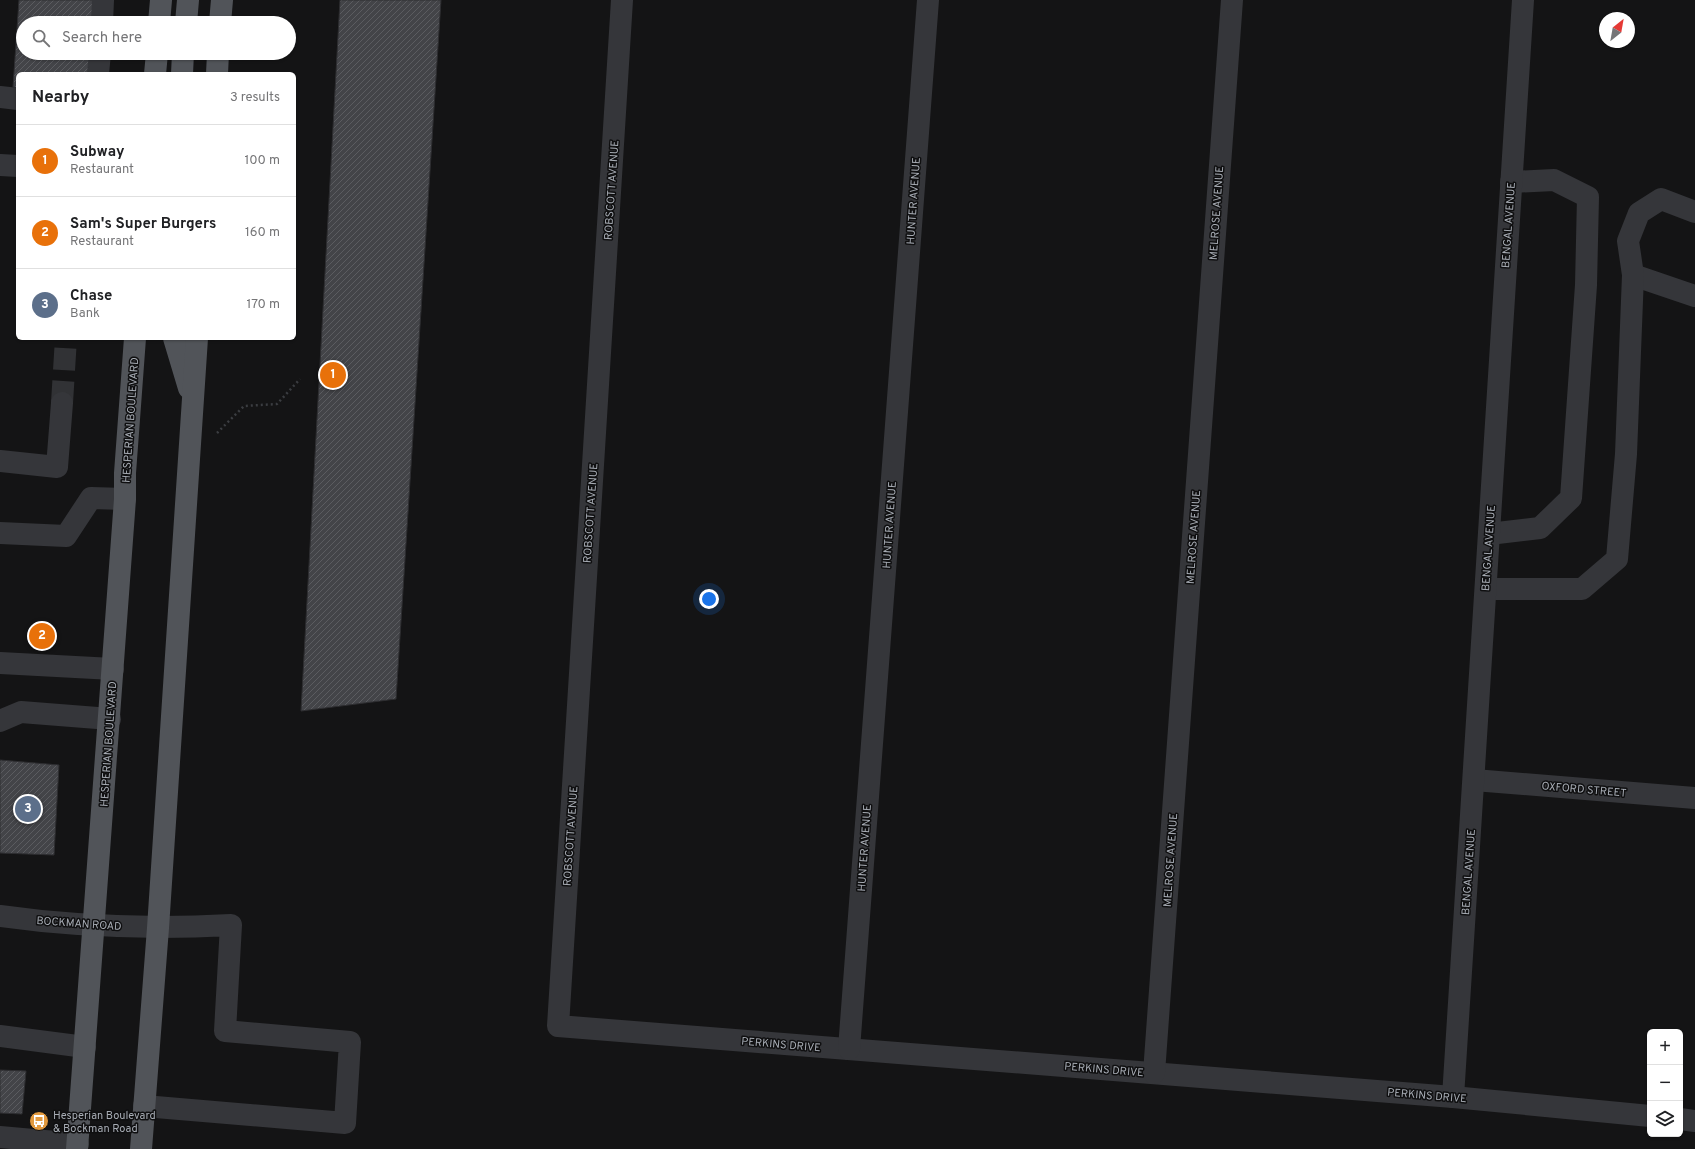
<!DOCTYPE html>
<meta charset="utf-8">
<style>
body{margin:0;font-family:Overpass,sans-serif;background:#f6f6f6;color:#202124}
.controls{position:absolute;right:12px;bottom:12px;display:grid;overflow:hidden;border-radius:6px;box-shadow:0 1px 3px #0004}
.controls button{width:36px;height:36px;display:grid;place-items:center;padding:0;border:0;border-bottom:1px solid #e0e0e0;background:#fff;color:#202124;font:20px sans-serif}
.compass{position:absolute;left:1599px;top:12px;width:36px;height:36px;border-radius:50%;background:#fff;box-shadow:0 1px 3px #0004;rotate:31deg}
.you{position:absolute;left:709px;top:599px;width:14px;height:14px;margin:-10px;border:3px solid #fff;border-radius:50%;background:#1a73e8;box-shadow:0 0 0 6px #1a73e833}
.badge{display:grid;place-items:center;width:26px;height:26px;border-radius:50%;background:#1a73e8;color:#fff;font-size:13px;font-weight:700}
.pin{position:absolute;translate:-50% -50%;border:2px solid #fff;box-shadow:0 1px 4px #0006}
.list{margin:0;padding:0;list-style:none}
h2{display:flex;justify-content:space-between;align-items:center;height:52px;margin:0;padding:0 16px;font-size:17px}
h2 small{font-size:13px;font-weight:400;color:#757577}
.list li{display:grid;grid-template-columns:26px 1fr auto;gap:12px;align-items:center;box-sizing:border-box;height:72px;padding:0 16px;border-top:1px solid #e0e0e0}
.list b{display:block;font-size:15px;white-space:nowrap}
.list p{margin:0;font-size:13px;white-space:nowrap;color:#757577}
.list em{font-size:13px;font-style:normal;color:#757577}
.icon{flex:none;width:22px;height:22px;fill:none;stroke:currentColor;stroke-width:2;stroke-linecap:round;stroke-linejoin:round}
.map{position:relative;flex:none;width:1695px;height:1149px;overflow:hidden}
.search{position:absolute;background:#fff;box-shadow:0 1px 3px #0004;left:16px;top:16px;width:280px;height:44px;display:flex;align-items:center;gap:10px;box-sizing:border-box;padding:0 14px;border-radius:22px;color:#757577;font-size:15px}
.panel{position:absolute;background:#fff;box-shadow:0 1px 3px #0004;left:16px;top:72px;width:280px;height:268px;border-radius:6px}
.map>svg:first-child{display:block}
.building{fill:url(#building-hatch);stroke:#2e2e31}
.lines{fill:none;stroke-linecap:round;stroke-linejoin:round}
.minor-tunnel{stroke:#313235;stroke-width:22;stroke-dasharray:22 11;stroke-linecap:butt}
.path{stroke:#3b3d41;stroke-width:2.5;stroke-dasharray:2 3;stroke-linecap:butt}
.minor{stroke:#35363a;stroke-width:22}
.major{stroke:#515459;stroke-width:22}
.labels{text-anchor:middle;stroke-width:3;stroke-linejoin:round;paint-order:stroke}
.street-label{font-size:11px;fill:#a7acb4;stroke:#0f0f10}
.poi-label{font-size:11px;fill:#a7acb4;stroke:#0f0f10;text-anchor:start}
</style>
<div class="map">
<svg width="1695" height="1149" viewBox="0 0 1695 1149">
<defs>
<pattern id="building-hatch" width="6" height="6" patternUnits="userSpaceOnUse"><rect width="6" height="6" fill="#434448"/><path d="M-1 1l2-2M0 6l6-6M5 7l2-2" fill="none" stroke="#5b5c60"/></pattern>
</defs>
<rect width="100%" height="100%" fill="#141415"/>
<g class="building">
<polygon points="19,0 98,0 97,23 23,23 23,53 95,53 94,74 18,74 18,88 13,87"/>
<polygon points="340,0 441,0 396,699 301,711"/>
<polygon points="0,760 59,765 54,855 0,853"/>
<polygon points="0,1070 26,1071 22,1114 0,1113"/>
</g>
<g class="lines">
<polyline class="minor-tunnel" points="62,403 66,338"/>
<polyline class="path" points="217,433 244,406 277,404 300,379"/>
<g class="minor">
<polyline points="622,0 558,1026 1453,1097 1650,1116"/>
<polyline points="102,23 103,0"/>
<polyline points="98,74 100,53"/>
<polyline points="0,97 18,99"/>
<polyline points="0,165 18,166"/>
<polyline points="1633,275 1695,296"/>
<polyline points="0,461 57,467 62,403"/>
<polyline points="0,533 66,536 91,498 125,499"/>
<polyline points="1489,534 1540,528 1571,498 1586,285 1588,197 1554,180 1511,182"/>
<polyline points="1486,589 1582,589 1617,559 1626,454 1633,275 1628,241 1639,213 1661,199 1695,212"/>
<polyline points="0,663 113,669"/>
<polyline points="0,721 21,712 110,719"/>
<polyline points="1474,780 1695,798"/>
<path d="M0,916C77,927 154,929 231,925L225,1031L350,1042L345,1123L144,1106"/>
<polyline points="0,1036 85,1047"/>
<polyline points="849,1049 928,0"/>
<polyline points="1154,1073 1232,0"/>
<polyline points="1453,1097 1523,0"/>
<polyline points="1680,1119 1695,1121"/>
<polyline points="0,1137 78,1144"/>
</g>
<g class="major">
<polyline points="159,23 161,0"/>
<polyline points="186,23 188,0"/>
<polyline points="220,23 222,0"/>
<polyline points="155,74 157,53"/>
<polyline points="182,74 183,53"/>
<polyline points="217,74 218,53"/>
<polyline points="174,338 189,388"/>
<polyline points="77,1149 125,499 125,473 135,338"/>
<polyline points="141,1149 158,928 197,338"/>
</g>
</g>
<defs>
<symbol id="bus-disc" viewBox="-11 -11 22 22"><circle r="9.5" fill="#e29a3f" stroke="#0f0f10"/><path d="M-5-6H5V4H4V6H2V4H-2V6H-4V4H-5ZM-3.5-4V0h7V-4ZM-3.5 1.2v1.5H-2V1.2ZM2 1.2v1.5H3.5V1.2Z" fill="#fff"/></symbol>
</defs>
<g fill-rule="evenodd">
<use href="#bus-disc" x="28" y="1110" width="22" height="22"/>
</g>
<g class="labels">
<g class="street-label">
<text transform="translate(611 190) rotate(-86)" y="4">ROBSCOTT AVENUE</text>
<text transform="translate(913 201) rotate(-86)" y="4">HUNTER AVENUE</text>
<text transform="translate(1216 213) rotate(-86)" y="4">MELROSE AVENUE</text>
<text transform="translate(1508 225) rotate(-86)" y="4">BENGAL AVENUE</text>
<text transform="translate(130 420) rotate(-86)" y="4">HESPERIAN BOULEVARD</text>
<text transform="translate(590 513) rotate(-86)" y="4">ROBSCOTT AVENUE</text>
<text transform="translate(889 525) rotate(-86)" y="4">HUNTER AVENUE</text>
<text transform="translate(1193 537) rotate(-86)" y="4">MELROSE AVENUE</text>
<text transform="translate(1488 548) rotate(-86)" y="4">BENGAL AVENUE</text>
<text transform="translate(108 744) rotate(-86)" y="4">HESPERIAN BOULEVARD</text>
<text transform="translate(1584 789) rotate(5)" y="4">OXFORD STREET</text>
<text transform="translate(570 836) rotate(-86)" y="4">ROBSCOTT AVENUE</text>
<text transform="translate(864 848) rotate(-86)" y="4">HUNTER AVENUE</text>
<text transform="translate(1170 860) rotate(-86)" y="4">MELROSE AVENUE</text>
<text transform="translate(1468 872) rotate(-86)" y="4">BENGAL AVENUE</text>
<text transform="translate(79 923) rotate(4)" y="4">BOCKMAN ROAD</text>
<text transform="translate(781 1044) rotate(5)" y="4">PERKINS DRIVE</text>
<text transform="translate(1104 1069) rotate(5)" y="4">PERKINS DRIVE</text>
<text transform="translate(1427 1095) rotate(5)" y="4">PERKINS DRIVE</text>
</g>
<g class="poi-label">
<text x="53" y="1119">Hesperian Boulevard<tspan x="53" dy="13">&amp; Bockman Road</tspan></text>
</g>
</g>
</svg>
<div class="controls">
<button>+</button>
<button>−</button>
<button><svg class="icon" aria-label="layers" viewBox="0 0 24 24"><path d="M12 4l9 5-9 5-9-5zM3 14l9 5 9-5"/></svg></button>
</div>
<svg class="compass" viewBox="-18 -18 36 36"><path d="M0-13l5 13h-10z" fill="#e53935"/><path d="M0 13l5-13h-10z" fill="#757577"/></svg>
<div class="you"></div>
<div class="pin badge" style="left:333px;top:375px;background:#e8710a">1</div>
<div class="pin badge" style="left:42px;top:636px;background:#e8710a">2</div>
<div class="pin badge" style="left:28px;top:809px;background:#5c6f8a">3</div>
<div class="search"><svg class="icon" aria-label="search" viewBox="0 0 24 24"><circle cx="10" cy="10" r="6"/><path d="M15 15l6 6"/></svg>Search here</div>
<section class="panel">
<h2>Nearby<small>3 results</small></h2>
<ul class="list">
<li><span class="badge" style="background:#e8710a">1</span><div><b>Subway</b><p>Restaurant</p></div><em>100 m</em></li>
<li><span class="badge" style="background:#e8710a">2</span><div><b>Sam's Super Burgers</b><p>Restaurant</p></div><em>160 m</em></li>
<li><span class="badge" style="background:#5c6f8a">3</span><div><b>Chase</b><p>Bank</p></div><em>170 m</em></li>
</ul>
</section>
</div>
